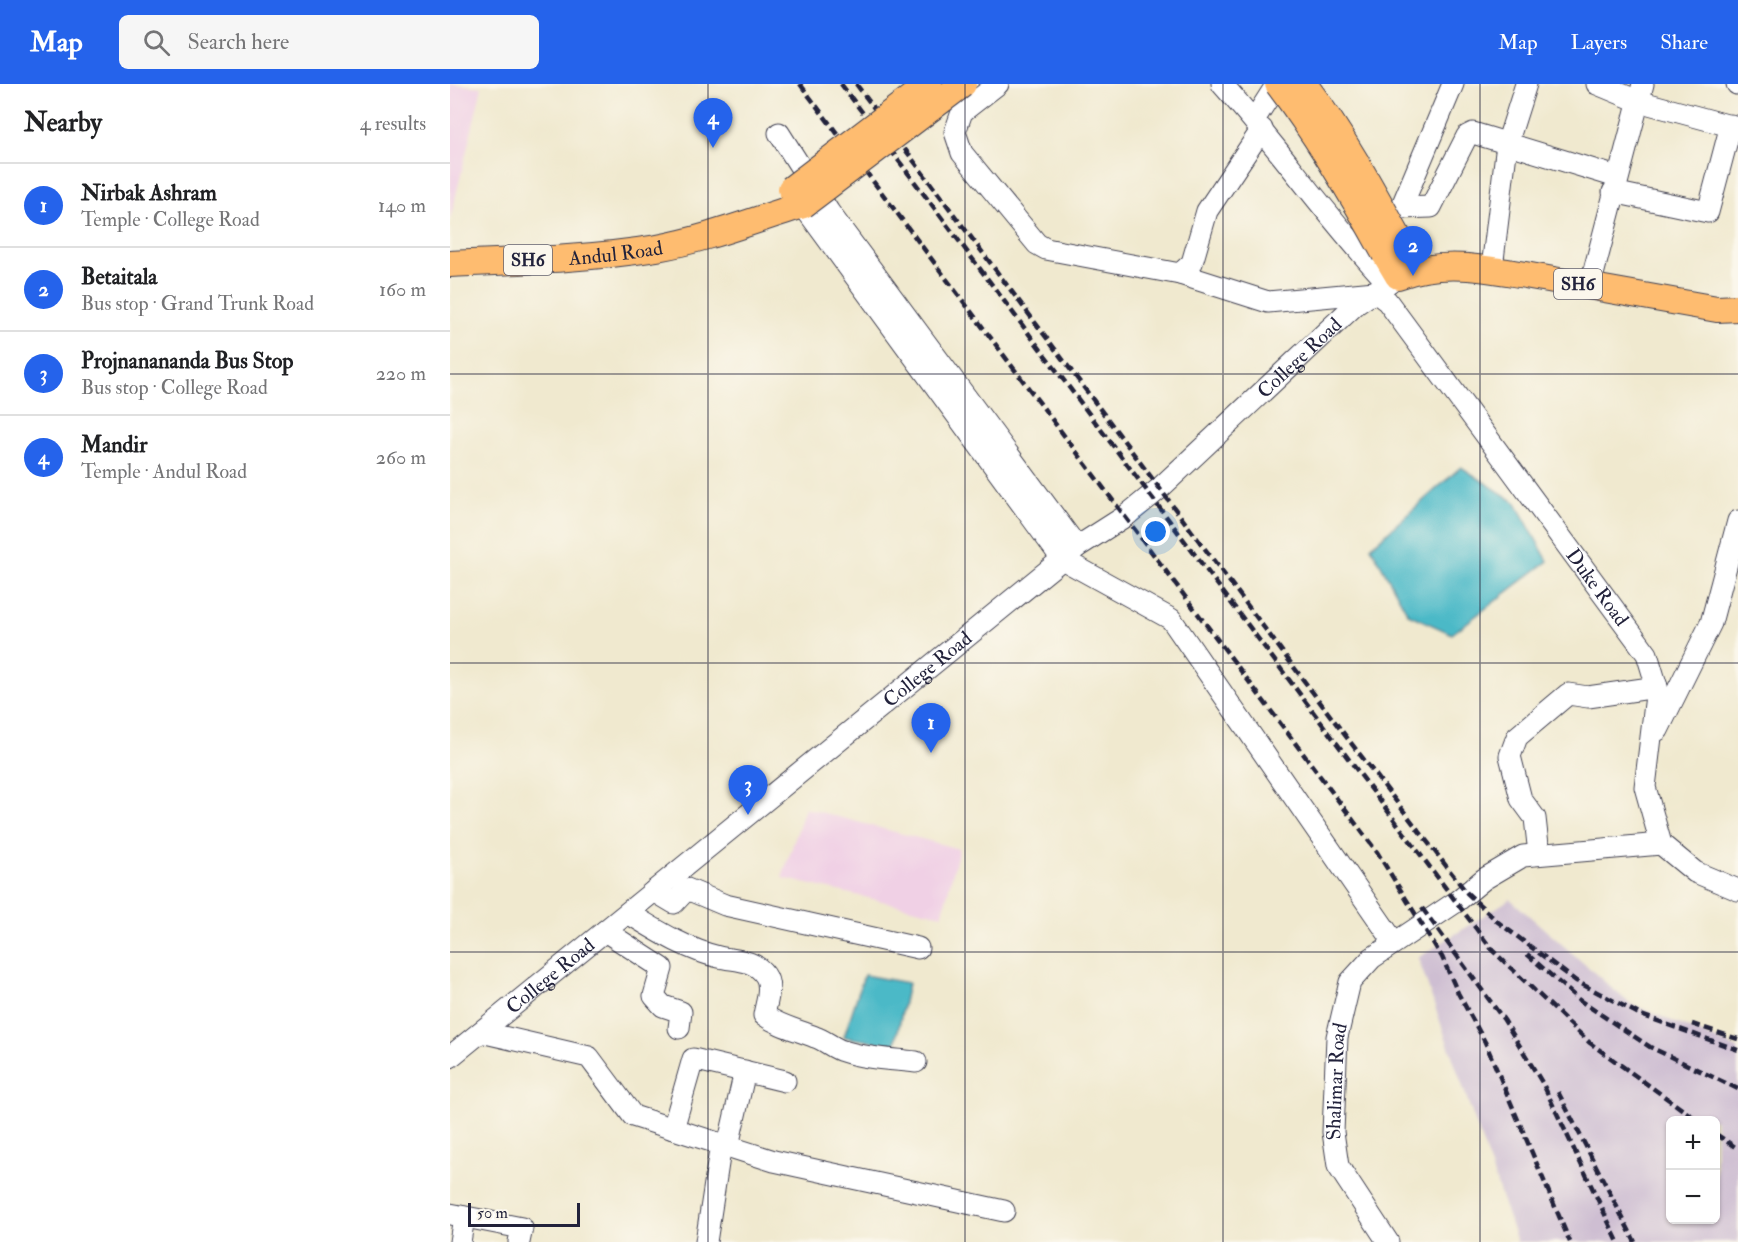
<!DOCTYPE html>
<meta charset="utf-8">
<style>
body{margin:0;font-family:"IM FELL Double Pica",serif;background:#f6f6f6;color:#202124}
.controls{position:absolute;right:18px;bottom:18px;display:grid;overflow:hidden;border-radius:9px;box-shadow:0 2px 4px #0004}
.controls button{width:54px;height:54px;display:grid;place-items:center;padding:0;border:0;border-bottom:2px solid #e0e0e0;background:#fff;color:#202124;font:30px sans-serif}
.scale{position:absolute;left:18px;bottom:15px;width:112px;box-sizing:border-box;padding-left:6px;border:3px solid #22223b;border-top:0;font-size:16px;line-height:21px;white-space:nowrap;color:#22223b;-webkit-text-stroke:4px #fbf7ec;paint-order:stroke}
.you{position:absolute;left:706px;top:448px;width:21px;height:21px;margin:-15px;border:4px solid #fff;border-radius:50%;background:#1a73e8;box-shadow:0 0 0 9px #1a73e833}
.badge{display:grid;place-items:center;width:39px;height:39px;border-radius:50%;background:#2563eb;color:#fff;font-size:20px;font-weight:700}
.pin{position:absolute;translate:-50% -50px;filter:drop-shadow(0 2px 3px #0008)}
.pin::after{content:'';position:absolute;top:32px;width:21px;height:18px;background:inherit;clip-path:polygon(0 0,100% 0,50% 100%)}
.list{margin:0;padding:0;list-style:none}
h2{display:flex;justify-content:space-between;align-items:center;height:78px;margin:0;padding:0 24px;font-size:26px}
h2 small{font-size:20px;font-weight:400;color:#757577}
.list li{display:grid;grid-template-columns:39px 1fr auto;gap:18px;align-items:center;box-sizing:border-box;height:84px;padding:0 24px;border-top:2px solid #e0e0e0}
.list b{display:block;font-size:22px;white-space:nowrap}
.list p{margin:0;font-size:20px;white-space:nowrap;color:#757577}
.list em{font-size:20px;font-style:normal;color:#757577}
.icon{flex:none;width:33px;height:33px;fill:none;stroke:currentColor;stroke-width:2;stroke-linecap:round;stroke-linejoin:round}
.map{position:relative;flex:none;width:1288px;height:1158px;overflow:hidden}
header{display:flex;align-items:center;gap:36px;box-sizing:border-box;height:84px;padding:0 30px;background:#2563eb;color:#fff}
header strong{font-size:28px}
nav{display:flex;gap:33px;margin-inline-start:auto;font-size:21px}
.search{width:420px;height:54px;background:#f6f6f6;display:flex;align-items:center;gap:15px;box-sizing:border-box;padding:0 21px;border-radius:9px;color:#757577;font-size:22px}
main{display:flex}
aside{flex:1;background:#fff}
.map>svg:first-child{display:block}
.built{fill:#f0d0e5}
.industrial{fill:#cebed2;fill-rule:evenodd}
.water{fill:#4cb9c7;stroke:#376e81;stroke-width:1.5}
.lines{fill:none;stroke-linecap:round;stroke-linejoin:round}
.minor-casing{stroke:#414051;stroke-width:23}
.major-casing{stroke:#414051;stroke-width:28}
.minor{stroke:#fff;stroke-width:21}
.major{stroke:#febc70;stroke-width:26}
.rail{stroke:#22223b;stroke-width:4.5;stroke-dasharray:9 4.5;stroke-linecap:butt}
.major-bridge-casing{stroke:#414051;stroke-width:28;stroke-linecap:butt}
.major-bridge{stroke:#febc70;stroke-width:26}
.grid{fill:none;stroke:#22223b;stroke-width:1.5;stroke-opacity:0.55}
.labels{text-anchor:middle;stroke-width:4.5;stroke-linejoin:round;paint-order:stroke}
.shield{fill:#fbf7ec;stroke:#636270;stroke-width:1.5}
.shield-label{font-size:18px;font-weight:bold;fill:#22223b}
.street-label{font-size:20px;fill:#22223b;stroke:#fbf7ec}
</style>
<header>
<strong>Map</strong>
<div class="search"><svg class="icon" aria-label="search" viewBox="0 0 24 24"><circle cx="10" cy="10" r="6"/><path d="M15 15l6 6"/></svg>Search here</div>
<nav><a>Map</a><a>Layers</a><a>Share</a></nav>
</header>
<main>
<aside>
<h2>Nearby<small>4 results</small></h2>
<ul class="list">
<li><span class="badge">1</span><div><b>Nirbak Ashram</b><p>Temple · College Road</p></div><em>140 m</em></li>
<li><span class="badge">2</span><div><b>Betaitala</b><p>Bus stop · Grand Trunk Road</p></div><em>160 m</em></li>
<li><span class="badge">3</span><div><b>Projnanananda Bus Stop</b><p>Bus stop · College Road</p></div><em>220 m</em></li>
<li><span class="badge">4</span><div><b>Mandir</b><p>Temple · Andul Road</p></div><em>260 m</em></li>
</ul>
</aside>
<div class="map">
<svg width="1288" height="1158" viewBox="0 0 1288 1158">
<rect width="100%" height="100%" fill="#fbf7ec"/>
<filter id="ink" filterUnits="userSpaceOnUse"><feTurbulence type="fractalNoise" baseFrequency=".0167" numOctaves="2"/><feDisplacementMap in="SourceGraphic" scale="12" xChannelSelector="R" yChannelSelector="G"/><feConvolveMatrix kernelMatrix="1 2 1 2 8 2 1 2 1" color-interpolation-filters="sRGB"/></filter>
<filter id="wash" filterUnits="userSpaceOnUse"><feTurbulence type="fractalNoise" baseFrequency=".008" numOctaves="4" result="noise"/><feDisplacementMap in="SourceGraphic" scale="24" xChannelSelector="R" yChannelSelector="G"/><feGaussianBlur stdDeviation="1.35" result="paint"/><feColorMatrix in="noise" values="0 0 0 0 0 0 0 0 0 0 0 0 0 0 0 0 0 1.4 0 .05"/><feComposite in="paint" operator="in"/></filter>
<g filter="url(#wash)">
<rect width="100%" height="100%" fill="#f0e9cf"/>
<g class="built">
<polygon points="0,0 32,3 0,136"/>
<polygon points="355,724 509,765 492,831 332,794"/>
</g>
<path class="industrial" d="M1060,815L1179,919L1288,965V1158H1067L968,874ZM1220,1036H1266V1136H1220Z"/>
<g class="water">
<polygon points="1011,383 1065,418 1098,477 1002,550 958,530 921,463"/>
<polygon points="414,891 458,899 445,961 394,953"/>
</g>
</g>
<g filter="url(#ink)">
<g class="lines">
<defs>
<g id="minor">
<polyline points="548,0 512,28 505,48 512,69 587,160 596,165 730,190 742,179 757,127 812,45"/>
<path d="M772,0C830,65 879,136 938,199"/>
<polyline points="1147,0 1188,17 1288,44"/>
<polyline points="1287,0 1288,0"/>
<polyline points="804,36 827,0"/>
<polyline points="329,49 379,128 627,463"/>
<polyline points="1163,108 1258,128 1281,41"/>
<polyline points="344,109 612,475 721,535 944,858"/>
<polyline points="951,124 981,123 1017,52 1023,49 1167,93"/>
<polyline points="941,130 951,124 1003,0"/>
<polyline points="1042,184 1057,60 1076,0"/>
<path id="s1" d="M730,190L818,218L925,208L937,217L1197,570L1207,603L1195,703L1211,760L1245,788L1288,806"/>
<polyline points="1140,202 1193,0"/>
<polyline points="1208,646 1261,539 1288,437"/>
<polyline points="1089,770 1085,734 1071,715 1060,672 1067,653 1118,610 1138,613 1207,603"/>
<polyline points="204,807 224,819 237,805 275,821 468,864"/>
<path d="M178,829C206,846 237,866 269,873C286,877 304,875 315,891C323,902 316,919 314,931C329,942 348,946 365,953C375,956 384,965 393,967C417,975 442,975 466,978"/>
<polyline points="155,847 212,884 204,912 213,922 231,928 229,944"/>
<polyline points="31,948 139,973 183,1032 324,1077 554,1127"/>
<path id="s2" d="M0,973L627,463L677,431L709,405L905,221L948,192"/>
<polyline points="223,1045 243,975 335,997"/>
<polyline points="278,1062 295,987"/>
<polyline points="0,1130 72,1144 69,1158"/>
<polyline points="10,1158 14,1133"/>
<polyline points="256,1158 271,1060"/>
<path id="s3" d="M938,1158L888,1082L883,1048L887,953L900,898L922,874L1006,818L1034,795L1073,772L1211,760"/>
</g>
<g id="major">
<path d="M935,170L948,192C997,173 1049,187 1098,195C1154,205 1211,215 1267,225L1288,224"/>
<path id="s4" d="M0,180C69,177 139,175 207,164C257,155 304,136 353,121"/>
</g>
</defs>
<use href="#minor" class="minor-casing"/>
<use href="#major" class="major-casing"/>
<use href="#minor" class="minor"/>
<use href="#major" class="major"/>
<g class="rail">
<polyline points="350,0 927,768 992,873 1008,909 1035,958 1120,1158"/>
<polyline points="391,0 1043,867 1140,959 1247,1036"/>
<polyline points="406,0 891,646 1017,809 1048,838 1126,897 1191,931 1288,966"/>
<polyline points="972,824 1054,936 1093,1000 1168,1158"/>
<polyline points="1077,870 1129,916 1200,963 1288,1005"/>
<polyline points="1242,940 1288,955"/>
<polyline points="1108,1008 1185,1158"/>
<polyline points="1266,1050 1288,1065"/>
</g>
<defs>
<g id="major-bridge">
<path d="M828,0C869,54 902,110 935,170"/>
<path d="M854,0C892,50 922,105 952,160"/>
<polyline points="341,105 479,0"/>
<polyline points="353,121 513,0"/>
</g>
</defs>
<use href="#major-bridge" class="major-bridge-casing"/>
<use href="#major-bridge" class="major-bridge"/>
</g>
</g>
<path class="grid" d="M258,0V1158M515,0V1158M773,0V1158M1030,0V1158M0,290H1288M0,579H1288M0,868H1288"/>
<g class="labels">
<g class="shield">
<rect x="54" y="161" width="48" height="30" rx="4.5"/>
<rect x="1104" y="185" width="48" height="30" rx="4.5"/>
</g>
<g class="shield-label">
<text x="78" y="182">SH6</text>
<text x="1128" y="206">SH6</text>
</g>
<g class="street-label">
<text dy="7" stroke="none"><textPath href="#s4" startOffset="166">Andul Road</textPath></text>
<text dy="7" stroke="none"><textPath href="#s2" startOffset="1101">College Road</textPath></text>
<text dy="7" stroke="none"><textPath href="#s1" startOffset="570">Duke Road</textPath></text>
<text dy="7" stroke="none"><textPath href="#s2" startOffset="615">College Road</textPath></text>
<text dy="7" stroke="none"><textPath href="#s2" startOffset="129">College Road</textPath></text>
<text dy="7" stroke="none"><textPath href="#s3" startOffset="176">Shalimar Road</textPath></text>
</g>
</g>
</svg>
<div class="controls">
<button>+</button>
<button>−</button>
</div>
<div class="scale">50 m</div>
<div class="you"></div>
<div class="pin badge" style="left:481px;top:669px">1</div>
<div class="pin badge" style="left:963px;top:192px">2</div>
<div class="pin badge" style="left:298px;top:731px">3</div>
<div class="pin badge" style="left:263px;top:64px">4</div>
</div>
</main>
